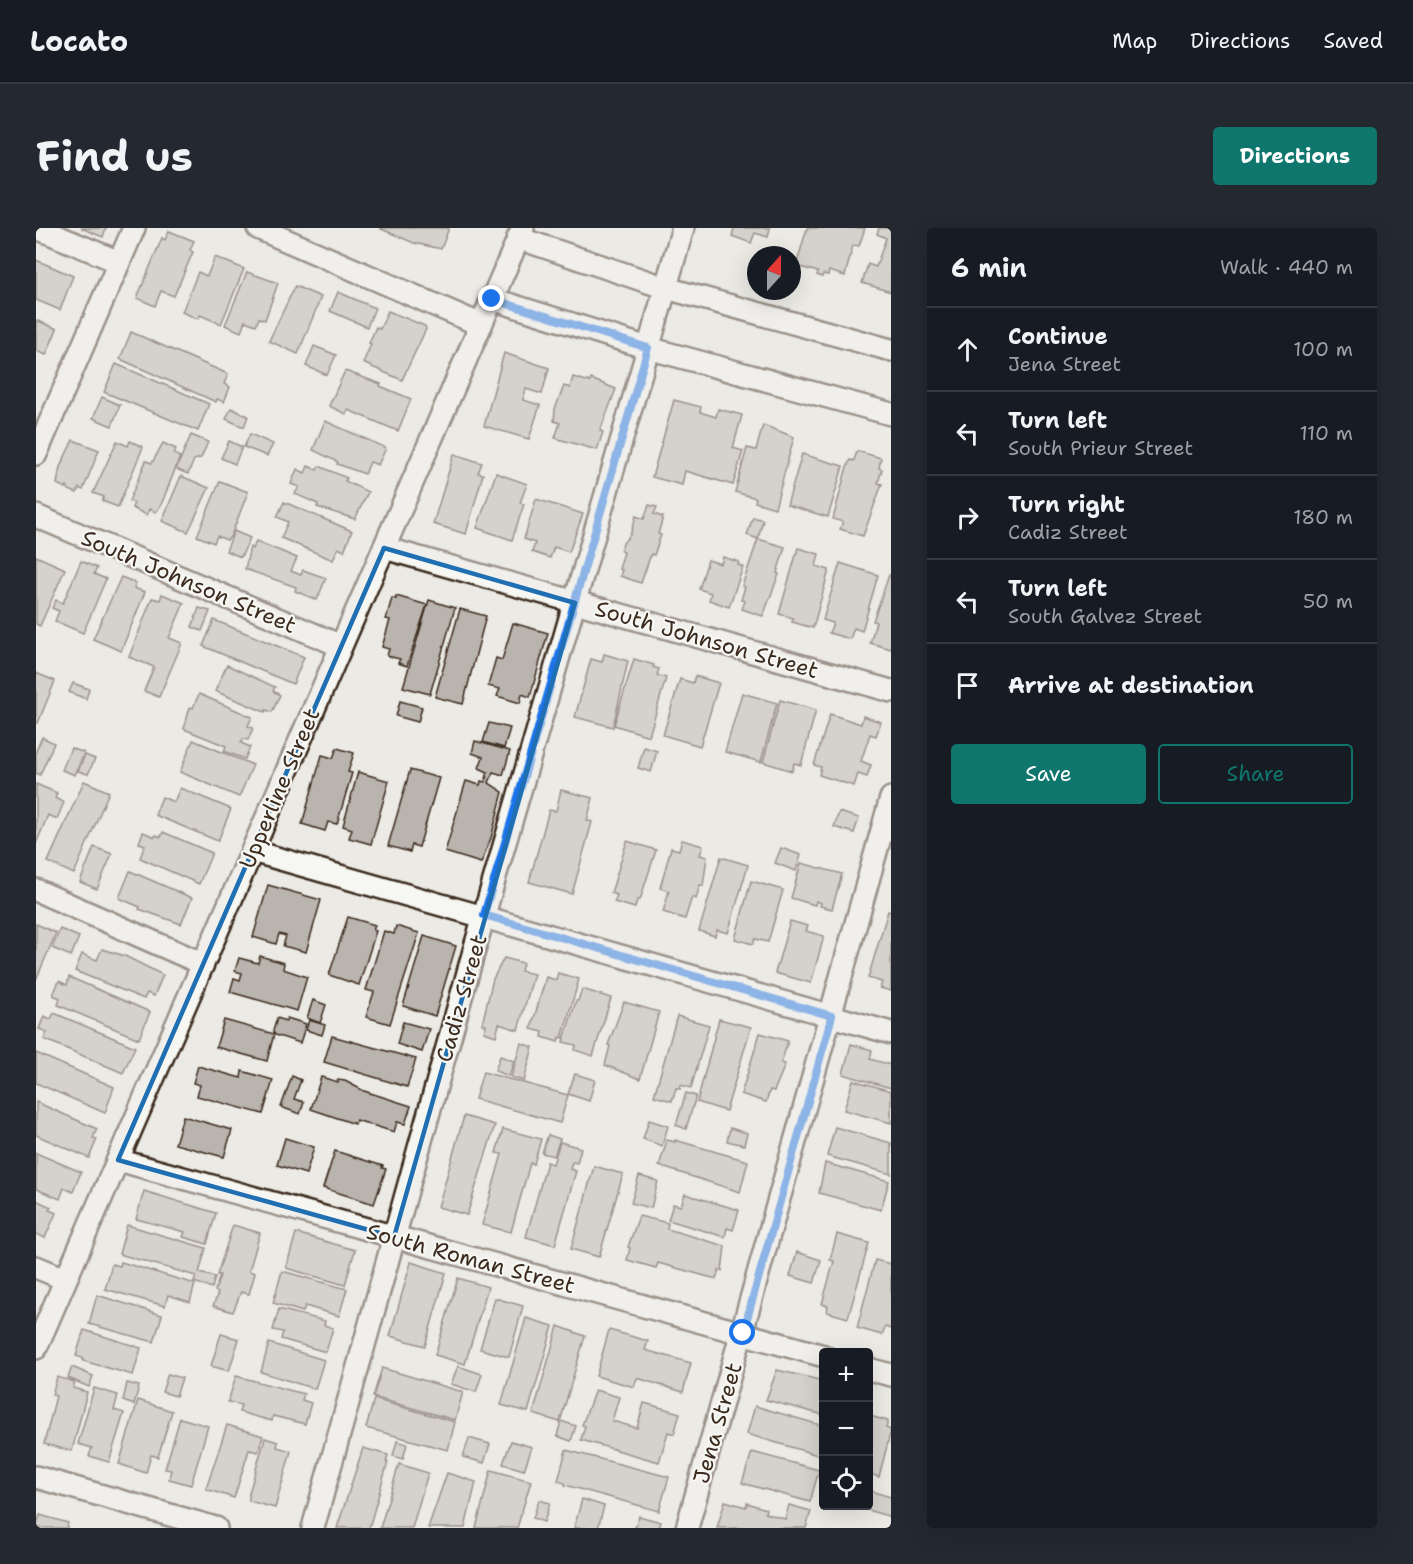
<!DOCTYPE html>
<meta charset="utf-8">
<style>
body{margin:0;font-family:"Shantell Sans",sans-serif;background:#242831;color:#f1f3f6}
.controls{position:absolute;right:18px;bottom:18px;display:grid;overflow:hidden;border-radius:6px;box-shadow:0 6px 24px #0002}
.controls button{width:54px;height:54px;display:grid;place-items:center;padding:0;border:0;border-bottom:2px solid #363941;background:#171b24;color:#f1f3f6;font:30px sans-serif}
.compass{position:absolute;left:711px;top:18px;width:54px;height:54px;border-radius:50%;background:#171b24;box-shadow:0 6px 24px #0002;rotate:21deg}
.stop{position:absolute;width:18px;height:18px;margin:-14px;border:4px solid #1a73e8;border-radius:50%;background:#fff}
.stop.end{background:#1a73e8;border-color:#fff;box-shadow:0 2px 6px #0008}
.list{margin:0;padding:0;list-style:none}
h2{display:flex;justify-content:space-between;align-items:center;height:78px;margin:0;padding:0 24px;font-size:26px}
h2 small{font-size:20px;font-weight:400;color:#9ea1a6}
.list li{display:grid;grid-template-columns:39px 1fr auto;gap:18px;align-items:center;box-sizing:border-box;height:84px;padding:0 24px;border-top:2px solid #363941}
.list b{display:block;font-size:22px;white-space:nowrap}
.list p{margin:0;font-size:20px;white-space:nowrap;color:#9ea1a6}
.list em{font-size:20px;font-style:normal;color:#9ea1a6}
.actions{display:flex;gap:12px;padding:18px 24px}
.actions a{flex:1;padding:14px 0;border:2px solid #0f766e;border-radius:6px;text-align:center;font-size:21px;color:#0f766e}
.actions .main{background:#0f766e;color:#fff}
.icon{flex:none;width:33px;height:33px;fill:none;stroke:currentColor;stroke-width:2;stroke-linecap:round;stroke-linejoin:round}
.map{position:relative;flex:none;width:855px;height:1300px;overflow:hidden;border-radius:6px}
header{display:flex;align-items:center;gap:36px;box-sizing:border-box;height:84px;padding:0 30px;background:#171b24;border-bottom:2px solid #363941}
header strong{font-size:28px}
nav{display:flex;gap:33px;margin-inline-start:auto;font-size:21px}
.intro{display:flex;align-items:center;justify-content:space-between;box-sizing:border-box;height:144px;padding:0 36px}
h1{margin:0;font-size:42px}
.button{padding:15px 27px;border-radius:6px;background:#0f766e;color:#fff;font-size:21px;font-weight:700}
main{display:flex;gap:36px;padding:0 36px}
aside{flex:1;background:#171b24;border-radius:6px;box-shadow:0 6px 24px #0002}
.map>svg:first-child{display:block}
.building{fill:#bab4ae;stroke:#3b2a1e;stroke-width:1.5}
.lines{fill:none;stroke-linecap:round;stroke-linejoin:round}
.street-casing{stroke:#3b2a1e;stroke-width:26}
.street{stroke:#f6f6f2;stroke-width:21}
.route{stroke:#1a73e8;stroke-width:8}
.marked{fill:none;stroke:#1f6fb2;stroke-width:4.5;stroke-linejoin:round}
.labels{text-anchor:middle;stroke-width:4.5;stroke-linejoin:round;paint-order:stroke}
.street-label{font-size:22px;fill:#3b2a1e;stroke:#f6f6f2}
</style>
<header>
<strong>Locato</strong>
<nav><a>Map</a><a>Directions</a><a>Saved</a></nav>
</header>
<div class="intro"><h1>Find us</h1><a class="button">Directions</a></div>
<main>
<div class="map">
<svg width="855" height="1300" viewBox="0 0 855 1300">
<rect width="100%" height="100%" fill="#ebeae5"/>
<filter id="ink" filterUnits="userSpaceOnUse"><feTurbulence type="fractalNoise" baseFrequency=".0167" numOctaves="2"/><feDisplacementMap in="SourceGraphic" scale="12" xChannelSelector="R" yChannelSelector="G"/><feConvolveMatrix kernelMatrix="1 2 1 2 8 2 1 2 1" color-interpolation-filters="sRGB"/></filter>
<g filter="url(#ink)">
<g class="building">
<polygon points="45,0 70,0 67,9"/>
<polygon points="343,0 413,0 405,21 378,15"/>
<polygon points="698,0 734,0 732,9 719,5 715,15 696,8"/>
<polygon points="771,0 829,0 823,18 817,17 809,48 793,43 792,47 787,46 786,49 781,47 782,44 760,38"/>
<polygon points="843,0 855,0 855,64 826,55 832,36 840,39 850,10 841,6"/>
<polygon points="133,3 158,13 154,22 157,24 138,68 125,63 119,78 101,70 126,10 129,12"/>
<polygon points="179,29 208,41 185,96 164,87 162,91 146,84 162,44 171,48"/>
<polygon points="0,32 37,48 24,82 0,72"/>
<polygon points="211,44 242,55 229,92 223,90 220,97 209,93 205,104 189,97"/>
<polygon points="259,58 285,69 262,126 233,113"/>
<polygon points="302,64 339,80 331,99 294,83"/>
<polygon points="352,83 389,98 390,101 366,152 327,135 335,116 333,115 340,99 344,101"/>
<polygon points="0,92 21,101 10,127 0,123"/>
<polygon points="95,104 192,146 188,156 194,159 188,174 181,171 180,174 84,131"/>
<polygon points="278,118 300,127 291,147 270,138"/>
<polygon points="468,125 513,140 506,166 490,161 487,172 504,177 493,211 448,198"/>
<polygon points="80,136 173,176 162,203 68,164"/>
<polygon points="309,143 345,156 344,158 375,171 362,203 312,182 310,186 293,178"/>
<polygon points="537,149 554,154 555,151 580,161 564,203 567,204 561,222 519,210 524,195 518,193 519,181 528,158 534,160"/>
<polygon points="66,169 84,177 76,198 57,190"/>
<polygon points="638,172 665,179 664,184 680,189 682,181 706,187 697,220 707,223 697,257 649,243 646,257 616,249"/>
<polygon points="195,180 212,188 208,199 190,191"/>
<polygon points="289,193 350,220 342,237 334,234 329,246 301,236 302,234 277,222"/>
<polygon points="727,197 758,209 739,280 719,274 720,270 699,264 711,220 720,222"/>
<polygon points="214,206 237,216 231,228 208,219"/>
<polygon points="155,207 172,214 165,230 158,232 152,246 140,241"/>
<polygon points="37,212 63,222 47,262 43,260 41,265 33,262 31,258 30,260 21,256 24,239"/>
<polygon points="81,213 92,218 94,213 107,219 82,279 66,273 68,269 57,265"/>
<polygon points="193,213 206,219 199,236 185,230"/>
<polygon points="127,215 140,221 138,226 144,229 125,277 120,284 113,281 111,287 96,280 98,275 93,273 110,233 116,235"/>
<polygon points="821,223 845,230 843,240 846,241 842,255 846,256 827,308 804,301 807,294 797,291 810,242 814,232 818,233"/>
<polygon points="418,226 446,235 442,245 447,246 430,306 397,296"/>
<polygon points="766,226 807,238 792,289 751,277"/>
<polygon points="272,238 281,242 283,238 311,250 309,253 332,264 319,291 281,279 282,276 259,266 263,259 255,256 261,241 269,245"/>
<polygon points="460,245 491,256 484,275 488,276 476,312 441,300"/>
<polygon points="145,248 173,260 152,304 126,293"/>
<polygon points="184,253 212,264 195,308 191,312 181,308 178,315 161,308"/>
<polygon points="500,271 547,286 533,324 518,319 514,330 496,324 499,315 488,311"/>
<polygon points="248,274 316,303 308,323 302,320 297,332 245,310 252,294 241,289"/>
<polygon points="613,277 621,279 618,286 627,289 622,306 625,307 618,327 615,326 605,355 584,348 586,342 583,341 588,324 585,323 587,315 594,307 600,288 608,291"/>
<polygon points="717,289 727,292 722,311 711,307"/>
<polygon points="198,303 214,310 205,329 190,323"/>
<polygon points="722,311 749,319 741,345 743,346 727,388 706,381 709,373 705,372 709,359 706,358"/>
<polygon points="220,313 261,330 255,343 265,347 267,342 290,350 281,372 259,363 260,359 209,341 214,319 217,321"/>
<polygon points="762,320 783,326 780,338 793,342 777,400 756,394 757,390 743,386"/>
<polygon points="0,328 29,341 4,398 0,396"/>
<polygon points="687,329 703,334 702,337 707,339 693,379 673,372 675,365 663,361 672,332 685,336"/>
<polygon points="45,333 61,340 58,346 70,351 47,405 19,393 23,383 16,380 20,372 27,375"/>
<polygon points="804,335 842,347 826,403 818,400 814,411 793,405 797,395 787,392"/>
<polygon points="853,347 855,348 855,421 834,415 840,394 837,393"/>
<polygon points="85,349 100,355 98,360 109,364 85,423 57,411"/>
<polygon points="126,366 148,375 133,410 146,415 123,469 108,463 118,439 93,429 116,370 124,372"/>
<polygon points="360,368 391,377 371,438 362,435 364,431 351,428 353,421 346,419 354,392 350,391 356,370 360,371"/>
<polygon points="393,372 419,380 394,466 367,459"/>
<polygon points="163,380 174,383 166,403 156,399"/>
<polygon points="424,381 450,388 427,476 399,469"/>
<polygon points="178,392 268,429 257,456 167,418"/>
<polygon points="477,395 512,405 494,469 486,466 484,475 461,468 464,461 452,458 460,430 466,432"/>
<polygon points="568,426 592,433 577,499 539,489 555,431 566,434"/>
<polygon points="598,431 618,437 617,439 623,441 621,447 630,450 613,508 578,497"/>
<polygon points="191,437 239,459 237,463 244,467 236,484 230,482 229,484 179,463"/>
<polygon points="0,445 19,453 2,495 0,495"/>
<polygon points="659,448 683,455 664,518 627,507 644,451 657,455"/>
<polygon points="37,455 53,461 50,471 33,464"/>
<polygon points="706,465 741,475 725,534 689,524"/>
<polygon points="163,466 216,489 212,498 217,500 212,512 207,511 205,515 214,519 209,531 188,523 190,518 148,501 154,479 157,480"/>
<polygon points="744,472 780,482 765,537 758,535 756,543 727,534"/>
<polygon points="364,473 386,479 382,494 360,488"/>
<polygon points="794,486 825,496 827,488 845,494 840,508 834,506 825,533 835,537 831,549 822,546 818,558 783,547 785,539 778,537"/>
<polygon points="453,495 474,500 468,520 447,514"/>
<polygon points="6,509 18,515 4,547 0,545 0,523"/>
<polygon points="157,512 217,537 203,569 144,544"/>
<polygon points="439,513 474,523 467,547 457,544 453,555 467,564 455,610 445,635 409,624 430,553 444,557 445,553 449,554 452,544 443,540 447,529 436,525"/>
<polygon points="608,519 621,523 615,544 602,540"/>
<polygon points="35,520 48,525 39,547 26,542"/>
<polygon points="301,520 318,525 312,544 316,545 301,596 292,594 289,603 266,596 286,527 297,530"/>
<polygon points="49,527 59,531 52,546 42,543"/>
<polygon points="374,542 403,550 383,619 376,617 374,624 352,618"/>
<polygon points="322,544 353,553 335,616 313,610 316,601 307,598"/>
<polygon points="48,553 73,564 38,646 12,634"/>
<polygon points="0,556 21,565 19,570 28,574 21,591 12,587 0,616"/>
<polygon points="144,560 195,581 182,613 119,587 126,569 138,574"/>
<polygon points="525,562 557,570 551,592 556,594 536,666 493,654 513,582 520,583"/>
<polygon points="803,584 823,590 818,605 798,599"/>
<polygon points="107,604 119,609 120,607 125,609 127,604 176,625 163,656 104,630 109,617 103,615"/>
<polygon points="646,612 667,618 664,627 671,629 667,658 664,657 660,671 656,669 649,691 627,684 633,663 624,660 635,620 643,622"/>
<polygon points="591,613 620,622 604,672 601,672 599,680 578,674 581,667 575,665"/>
<polygon points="58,619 76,626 61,661 44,654"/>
<polygon points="745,620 765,627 760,643 739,635"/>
<polygon points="685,629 712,637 692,705 681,702 679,708 663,703"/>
<polygon points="765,635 806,646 796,681 784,678 785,675 780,673 779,677 755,670"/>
<polygon points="94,643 156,670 145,696 103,681 104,679 83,670"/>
<polygon points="715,653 747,662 732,714 719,711 717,716 699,711"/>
<polygon points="232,657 285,672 270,724 247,718 250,708 243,706 240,716 217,709"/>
<polygon points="852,683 855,684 855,763 844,760 846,754 832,750"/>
<polygon points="312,689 339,697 337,702 340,703 323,757 293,747"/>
<polygon points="754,693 772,698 770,703 788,708 775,755 739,745"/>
<polygon points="0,696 20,705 0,752"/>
<polygon points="360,698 383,705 354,796 330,789 338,764 330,762 348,703 358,706"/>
<polygon points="24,701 43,709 35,728 16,720"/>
<polygon points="388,708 420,718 399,788 367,778"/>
<polygon points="66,721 89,728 127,747 118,768 111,765 108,771 39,743 46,726 61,732"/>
<polygon points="224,728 248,735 247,741 271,749 261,783 194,764 198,750 204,752 206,745 199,743 203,730 222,735"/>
<polygon points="468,730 487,735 485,743 498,746 482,802 463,796 460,808 448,804 450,797 446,796 457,751"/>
<polygon points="522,745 543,751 526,810 523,809 522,814 506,809 507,804 495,801 510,749 520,752"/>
<polygon points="33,749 114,784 103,811 22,777 24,770 17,767 23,753 31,757"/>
<polygon points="546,761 575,770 557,828 539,822 540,817 527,814 540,773 542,773"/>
<polygon points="277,772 290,777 284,795 271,790"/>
<polygon points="588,774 623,784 604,851 569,837 574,818 572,817"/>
<polygon points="18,785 99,819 87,845 8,811 11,804 3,801 8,788 15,791"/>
<polygon points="641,788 673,797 655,860 645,857 644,861 640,860 636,873 618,868"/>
<polygon points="241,790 250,793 251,790 270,796 264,815 239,807 237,803"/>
<polygon points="683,791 715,799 690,883 661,874"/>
<polygon points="188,792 238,806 231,833 180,819"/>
<polygon points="273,792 289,797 286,807 270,802"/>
<polygon points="367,794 393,801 386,824 361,816"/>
<polygon points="724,805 752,813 745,835 749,836 744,849 738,863 734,862 730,874 705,866"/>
<polygon points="296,808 380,831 371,859 288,834"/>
<polygon points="485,815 497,819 488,853 475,849"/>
<polygon points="815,816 836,822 834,831 855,837 855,860 807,846"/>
<polygon points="0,825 78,859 69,885 0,855"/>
<polygon points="464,828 478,833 473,848 459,843"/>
<polygon points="162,838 205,850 206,843 237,852 227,886 161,868 164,857 157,855"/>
<polygon points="447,844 532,867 524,895 439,871"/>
<polygon points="539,846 559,852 553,873 532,866"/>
<polygon points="256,848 265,852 258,871 268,874 264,886 245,879"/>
<polygon points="285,849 302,854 302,852 309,853 328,863 375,878 369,896 361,894 358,904 320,892 319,896 275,881"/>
<polygon points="817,852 855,863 855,895 808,882"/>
<polygon points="650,865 660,868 650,901 640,897"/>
<polygon points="0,874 61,901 57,910 61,911 53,930 0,907"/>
<polygon points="147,888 196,902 188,929 139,916"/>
<polygon points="428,888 459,897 431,987 402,979"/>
<polygon points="613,892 632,898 626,918 607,911"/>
<polygon points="799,899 855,915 855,946 791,928"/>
<polygon points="694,900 711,905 708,917 691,913"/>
<polygon points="467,901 505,911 498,936 494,935 475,1004 446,997 466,926 460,925"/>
<polygon points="512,907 524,911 518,928 506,925"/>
<polygon points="249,910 278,919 270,946 241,937"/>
<polygon points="631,912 639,914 639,912 712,933 704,964 623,938"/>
<polygon points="524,914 545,920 541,935 536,934 534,941 540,943 519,1017 490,1009 511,934 517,936"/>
<polygon points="299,923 347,938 346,940 350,941 338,976 287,960"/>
<polygon points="0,925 45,944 37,964 28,960 24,971 0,961"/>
<polygon points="789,935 853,953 845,982 783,965"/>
<polygon points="558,938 587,946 563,1029 535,1021"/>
<polygon points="603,948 622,953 615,980 595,975"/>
<polygon points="108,963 180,985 171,1016 147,1009 149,1004 100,991"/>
<polygon points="649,966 703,982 697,1002 691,1000 689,1009 632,992 637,976 645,978"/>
<polygon points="0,972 15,979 13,982 20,985 9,1010 0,1006"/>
<polygon points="603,988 632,995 631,1001 689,1018 686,1043 683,1042 680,1051 622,1035 620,1040 591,1032 594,1020 592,1019"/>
<polygon points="91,997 170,1020 163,1045 179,1049 176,1060 158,1054 160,1048 83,1026"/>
<polygon points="197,997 224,1005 213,1043 219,1045 213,1066 205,1064 197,1084 177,1078 182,1065 179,1063 184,1047 181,1047"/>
<polygon points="260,1005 319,1022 309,1057 250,1040"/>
<polygon points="801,1006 833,1015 812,1090 791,1084 792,1078 786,1076 798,1033 794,1032"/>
<polygon points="761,1024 785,1032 778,1055 754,1048"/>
<polygon points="839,1032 855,1036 855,1101 849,1099 846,1107 821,1100"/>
<polygon points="85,1034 159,1056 154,1074 132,1067 129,1078 69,1061 76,1036 84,1038"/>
<polygon points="375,1034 410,1045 389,1118 354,1108"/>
<polygon points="246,1043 311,1061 303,1088 269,1078 267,1084 237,1075"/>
<polygon points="422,1050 452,1059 429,1136 399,1127"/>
<polygon points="61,1067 126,1087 118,1114 53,1096"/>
<polygon points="459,1070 487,1078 473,1129 444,1121"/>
<polygon points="243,1081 289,1093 288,1097 297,1100 290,1124 245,1111 247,1104 237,1102"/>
<polygon points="490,1090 517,1098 492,1184 465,1177"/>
<polygon points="522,1098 549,1108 524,1194 497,1186"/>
<polygon points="48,1102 105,1120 97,1147 47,1133 47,1130 40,1128"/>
<polygon points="573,1102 612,1113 609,1122 655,1135 647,1164 601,1150 598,1159 560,1148"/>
<polygon points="185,1106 203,1111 193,1143 175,1138"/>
<polygon points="233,1115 288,1132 279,1161 225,1144"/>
<polygon points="422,1138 446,1146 440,1164 415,1156"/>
<polygon points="36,1139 57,1148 53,1159 32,1150"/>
<polygon points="346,1140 427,1164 419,1192 337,1169"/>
<polygon points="741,1142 788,1153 788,1187 730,1172"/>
<polygon points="132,1146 146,1150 140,1168 126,1164"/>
<polygon points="200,1148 268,1166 266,1172 275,1175 269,1196 237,1188 236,1193 203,1184 205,1177 192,1174"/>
<polygon points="21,1149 39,1154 37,1160 51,1164 36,1223 8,1216 20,1168 16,1167"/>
<polygon points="91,1155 103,1158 98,1177 87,1173"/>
<polygon points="58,1160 82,1167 78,1182 88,1185 73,1234 53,1228 56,1220 42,1216"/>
<polygon points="559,1162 583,1169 576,1193 601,1200 608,1175 644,1185 638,1206 632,1204 623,1234 545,1212 549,1198 546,1197"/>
<polygon points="338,1171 419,1194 412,1222 330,1200"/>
<polygon points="102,1172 136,1183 122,1229 115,1227 110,1245 83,1236"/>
<polygon points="719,1178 788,1198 788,1229 711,1206"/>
<polygon points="834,1188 852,1193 850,1200 855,1202 843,1249 832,1245"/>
<polygon points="144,1190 172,1198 155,1257 133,1251 135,1242 129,1241"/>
<polygon points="525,1193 540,1198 535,1213 521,1208"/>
<polygon points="191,1197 227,1208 222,1224 213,1222 198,1270 170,1261"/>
<polygon points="229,1210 242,1214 241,1219 255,1223 239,1280 213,1273 213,1265"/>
<polygon points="433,1210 454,1216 448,1235 427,1229"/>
<polygon points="361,1213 371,1216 367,1231 357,1228"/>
<polygon points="475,1213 496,1219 488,1242 467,1236"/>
<polygon points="327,1220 352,1227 350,1234 352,1234 333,1300 301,1300"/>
<polygon points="530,1222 633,1249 623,1283 529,1257 529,1255 522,1253"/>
<polygon points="716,1224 783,1242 774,1274 706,1255"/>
<polygon points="363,1236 392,1245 376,1300 344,1300"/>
<polygon points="455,1242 495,1253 481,1300 440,1300"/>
<polygon points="411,1245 440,1254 429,1300 392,1300"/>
<polygon points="834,1263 855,1269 855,1289 828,1281 832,1278"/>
<polygon points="546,1271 568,1278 562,1300 538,1300"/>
<polygon points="503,1272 514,1275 508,1294 497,1290"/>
<polygon points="689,1273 710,1279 711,1275 730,1281 729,1285 749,1291 753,1277 775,1283 770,1300 681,1300"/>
<polygon points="4,1287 32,1295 31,1300 0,1300"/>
<polygon points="603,1288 625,1294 623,1300 599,1300"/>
</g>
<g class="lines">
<defs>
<g id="street">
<polyline points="1,0 83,34"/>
<polyline points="222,0 445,97"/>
<polyline points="482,10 630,60 855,122"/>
<polyline points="456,71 612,120 855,186"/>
<polyline points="0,226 98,0"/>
<polyline points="0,288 305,418"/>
<polyline points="348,320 855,463"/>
<polyline points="216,623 855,805"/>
<polyline points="0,662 167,736"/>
<polyline points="82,932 788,1128"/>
<polyline points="0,1039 29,1051"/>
<polyline points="0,1120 487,0"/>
<polyline points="832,1141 855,1147"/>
<polyline points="0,1249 180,1300"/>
<polyline points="277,1300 448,687 647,0"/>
<polyline points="651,1300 855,570"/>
</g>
</defs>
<use href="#street" class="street-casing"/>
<use href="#street" class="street"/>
</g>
</g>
<g class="lines" filter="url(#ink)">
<polyline class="route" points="456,71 612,120 448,687 796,788 707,1105"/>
</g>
<path d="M0 0H855V1300H0ZM348,320L539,375L358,1009L82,932Z" fill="#ebeae5" fill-opacity=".55" fill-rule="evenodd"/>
<path class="marked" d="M348,320L539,375L358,1009L82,932Z"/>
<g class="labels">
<g class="street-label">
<text transform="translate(153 353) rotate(23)" y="8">South Johnson Street</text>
<text transform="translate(671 411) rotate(16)" y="8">South Johnson Street</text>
<text transform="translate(243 560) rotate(-67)" y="8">Upperline Street</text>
<text transform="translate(425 770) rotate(-74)" y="8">Cadiz Street</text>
<text transform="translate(435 1030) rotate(15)" y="8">South Roman Street</text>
<text transform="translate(681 1195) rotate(-74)" y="8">Jena Street</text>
</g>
</g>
</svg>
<div class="controls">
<button>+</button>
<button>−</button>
<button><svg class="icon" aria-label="locate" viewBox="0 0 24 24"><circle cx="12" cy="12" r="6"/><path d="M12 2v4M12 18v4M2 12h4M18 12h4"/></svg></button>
</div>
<svg class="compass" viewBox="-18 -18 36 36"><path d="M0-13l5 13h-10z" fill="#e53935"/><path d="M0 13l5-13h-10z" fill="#9ea1a6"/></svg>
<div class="stop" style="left:707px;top:1105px"></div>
<div class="stop end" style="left:456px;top:71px"></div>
</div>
<aside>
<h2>6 min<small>Walk · 440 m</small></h2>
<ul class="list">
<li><svg class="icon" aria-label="ahead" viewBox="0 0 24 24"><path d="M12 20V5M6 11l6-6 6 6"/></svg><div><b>Continue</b><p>Jena Street</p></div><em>100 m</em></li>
<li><svg class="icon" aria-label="left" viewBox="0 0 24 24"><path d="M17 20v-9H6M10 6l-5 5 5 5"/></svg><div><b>Turn left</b><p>South Prieur Street</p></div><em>110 m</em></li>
<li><svg class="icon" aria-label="right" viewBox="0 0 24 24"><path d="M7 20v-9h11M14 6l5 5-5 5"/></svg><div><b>Turn right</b><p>Cadiz Street</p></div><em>180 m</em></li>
<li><svg class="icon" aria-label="left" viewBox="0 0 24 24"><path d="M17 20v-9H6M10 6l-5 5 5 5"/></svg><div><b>Turn left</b><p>South Galvez Street</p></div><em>50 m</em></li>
<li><svg class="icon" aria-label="arrive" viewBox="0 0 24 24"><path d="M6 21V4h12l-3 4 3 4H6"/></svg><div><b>Arrive at destination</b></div></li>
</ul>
<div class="actions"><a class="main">Save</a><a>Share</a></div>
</aside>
</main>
